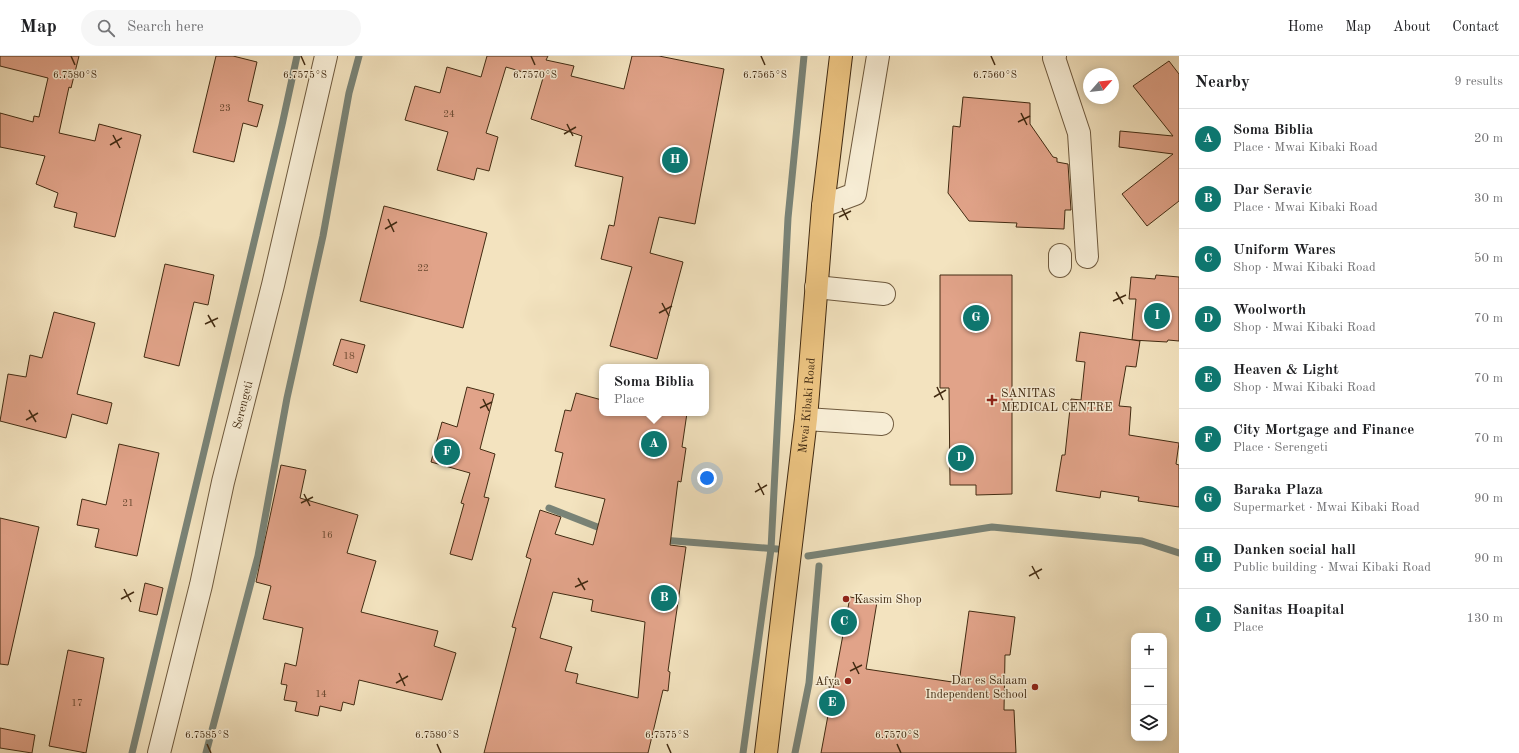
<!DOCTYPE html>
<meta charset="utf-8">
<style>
body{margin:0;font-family:"Old Standard TT",serif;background:#f6f6f6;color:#202124}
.controls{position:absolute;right:12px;bottom:12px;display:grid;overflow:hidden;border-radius:8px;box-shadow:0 2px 10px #0003}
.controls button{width:36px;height:36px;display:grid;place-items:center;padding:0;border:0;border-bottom:1px solid #e0e0e0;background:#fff;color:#202124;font:20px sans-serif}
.compass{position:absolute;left:1083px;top:12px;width:36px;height:36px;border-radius:50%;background:#fff;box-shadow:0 2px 10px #0003;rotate:62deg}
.you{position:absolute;left:707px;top:422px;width:14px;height:14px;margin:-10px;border:3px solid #fff;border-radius:50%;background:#1a73e8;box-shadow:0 0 0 6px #1a73e833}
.badge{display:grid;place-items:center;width:26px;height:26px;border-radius:50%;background:#0f766e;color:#fff;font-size:13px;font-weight:700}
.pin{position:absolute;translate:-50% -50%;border:2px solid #fff;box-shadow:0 1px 4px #0006}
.popup{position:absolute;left:599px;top:308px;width:110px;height:52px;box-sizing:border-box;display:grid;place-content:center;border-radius:8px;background:#fff;filter:drop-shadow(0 1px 3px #0005);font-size:13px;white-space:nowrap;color:#757577}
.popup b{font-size:15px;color:#202124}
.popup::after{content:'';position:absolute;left:50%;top:100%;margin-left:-8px;border:8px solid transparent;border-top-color:#fff}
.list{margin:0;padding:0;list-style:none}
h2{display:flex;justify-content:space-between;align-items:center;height:52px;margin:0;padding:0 16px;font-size:17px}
h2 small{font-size:13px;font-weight:400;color:#757577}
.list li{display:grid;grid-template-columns:26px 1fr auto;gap:12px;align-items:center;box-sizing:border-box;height:60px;padding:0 16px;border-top:1px solid #e0e0e0}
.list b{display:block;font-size:15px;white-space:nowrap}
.list p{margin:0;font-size:13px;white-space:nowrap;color:#757577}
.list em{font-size:13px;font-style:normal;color:#757577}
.icon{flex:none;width:22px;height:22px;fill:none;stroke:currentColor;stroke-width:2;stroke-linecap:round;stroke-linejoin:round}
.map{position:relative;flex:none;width:1179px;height:697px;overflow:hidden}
header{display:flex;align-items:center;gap:24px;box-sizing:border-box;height:56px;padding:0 20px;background:#fff;border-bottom:1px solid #e0e0e0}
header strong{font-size:19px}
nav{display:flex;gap:22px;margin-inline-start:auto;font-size:14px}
.search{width:280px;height:36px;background:#f6f6f6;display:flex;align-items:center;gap:10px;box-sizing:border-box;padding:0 14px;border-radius:22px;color:#757577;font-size:15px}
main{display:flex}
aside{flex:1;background:#fff}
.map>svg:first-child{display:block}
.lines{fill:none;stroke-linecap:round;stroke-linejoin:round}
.stream{stroke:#798377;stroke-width:7}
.building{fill:#e1a389;stroke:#422b12;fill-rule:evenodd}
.minor-casing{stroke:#6e593d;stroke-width:24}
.major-casing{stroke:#422b12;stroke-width:24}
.minor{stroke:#f7edd5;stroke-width:22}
.major{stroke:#eac280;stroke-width:22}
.ticks{fill:none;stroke:#422b12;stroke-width:1.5}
.poi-dot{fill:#8f2418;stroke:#f7edd5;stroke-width:1.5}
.labels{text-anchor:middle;stroke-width:3;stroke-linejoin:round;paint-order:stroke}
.number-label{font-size:10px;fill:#6a4930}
.poi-label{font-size:12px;fill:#422b12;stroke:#f7edd5;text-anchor:start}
.street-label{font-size:12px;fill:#422b12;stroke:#f7edd5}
.ticks-label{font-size:10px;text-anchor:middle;fill:#422b12;stroke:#f7edd5;stroke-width:3;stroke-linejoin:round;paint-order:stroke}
</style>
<header>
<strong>Map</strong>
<div class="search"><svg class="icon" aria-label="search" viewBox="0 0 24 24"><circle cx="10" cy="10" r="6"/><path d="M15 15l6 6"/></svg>Search here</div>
<nav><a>Home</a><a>Map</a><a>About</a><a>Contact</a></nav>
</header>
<main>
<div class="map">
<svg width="1179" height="697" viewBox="0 0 1179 697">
<rect width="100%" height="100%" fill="#f3e3bf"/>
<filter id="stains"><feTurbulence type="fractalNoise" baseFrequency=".005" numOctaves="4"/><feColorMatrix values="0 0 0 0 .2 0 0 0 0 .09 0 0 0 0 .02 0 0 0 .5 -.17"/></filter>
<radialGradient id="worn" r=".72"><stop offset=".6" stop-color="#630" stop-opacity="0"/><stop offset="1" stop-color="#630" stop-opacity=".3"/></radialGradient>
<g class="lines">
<g class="stream">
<polyline points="549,452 605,474"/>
<polyline points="662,484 777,493"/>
<polyline points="808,500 992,471 1142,485 1179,497"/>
<polyline points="132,697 282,69 297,0"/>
<polyline points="206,697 258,500 287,342 323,180 349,37 359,0"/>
<polyline points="743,697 771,493 788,162 804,0"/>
<polyline points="795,697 809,627 819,510"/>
</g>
</g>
<g class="building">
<polygon points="0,0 79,0 71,32 69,31 59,77 95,85 99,68 141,79 115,181 74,171 77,157 54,151 58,137 36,128 45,100 0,91 0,57 33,66 34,60 39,61 48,22 0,10"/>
<polygon points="216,0 233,0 257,6 248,45 263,49 257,71 243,67 234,106 193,96"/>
<polygon points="487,0 548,0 546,4 574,10 571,20 624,33 632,0 659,0 724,13 695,168 659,161 650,197 683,206 657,303 610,290 632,211 601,203 609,169 614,170 623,121 575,110 582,80 531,63 543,22 506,11 486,77 498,81 489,115 477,112 474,124 437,114 448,76 405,64 415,30 440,37 447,11 481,21"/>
<polygon points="1169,5 1179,18 1179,145 1147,170 1122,138 1173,98 1119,91 1120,75 1173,80 1133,30"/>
<polygon points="963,41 1030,47 1030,68 1053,101 1057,102 1057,106 1068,108 1071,154 1065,154 1064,173 1016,171 1017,167 969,165 948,137 953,70 960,71"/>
<polygon points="384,150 487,177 463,272 360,245"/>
<polygon points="165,208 214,219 208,249 194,246 179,310 144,301"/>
<polygon points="940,219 1012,219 1012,438 976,439 976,429 950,429 949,332 940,332"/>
<polygon points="1156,219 1179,221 1179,285 1168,284 1167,286 1132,284 1136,243 1129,243 1131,221 1155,223"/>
<polygon points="54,256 95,267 77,338 112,347 107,368 72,358 66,382 0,365 8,318 26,321 30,299 42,302"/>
<polygon points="1080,276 1140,285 1136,311 1126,310 1119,350 1131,351 1129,379 1179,387 1176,408 1179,409 1179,451 1138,445 1139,441 1101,435 1100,442 1056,435 1062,399 1065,399 1071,343 1081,344 1085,306 1076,305"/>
<polygon points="341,283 365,289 357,317 333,309"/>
<polygon points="467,331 494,338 480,393 495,398 484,441 489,442 472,504 450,498 464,448 461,447 470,417 431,406 442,366 457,371"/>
<path d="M576,337L602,344V357H687L682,391L686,392L681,426L678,425L670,489L686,491L668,615L670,616L668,635L663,634L648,697H484L516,572L512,571L531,503L526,501L540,454L561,461L555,478L593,489L605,443L555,431L563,397L555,395L565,354L571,355ZM553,536L593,544L591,555L645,566L638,642L576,627L578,618L565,615L572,591L540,582Z"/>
<polygon points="119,388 159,397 137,500 95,491 99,473 77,469 82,443 106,449"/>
<polygon points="281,409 306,414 300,442 358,459 347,497 376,505 361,556 438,575 434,590 456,597 442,644 359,624 354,649 343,646 341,655 320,650 318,660 295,655 297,646 284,644 287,629 281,628 285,607 296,610 303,572 263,563 271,530 256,526"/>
<polygon points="0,462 39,471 8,609 0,608"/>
<polygon points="145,527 163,532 157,559 139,555"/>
<polygon points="850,541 877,546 866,613 959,627 969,555 1015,561 1010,599 1005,599 1004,654 1014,654 1016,697 821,697"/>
<polygon points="68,594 104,602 86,697 49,690"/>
<polygon points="0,672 35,679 32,697 0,692"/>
</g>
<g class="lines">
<defs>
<g id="minor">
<polyline points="1055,0 1054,2 1079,77 1087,201"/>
<polyline points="823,150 855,138 878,0"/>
<polyline points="1060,199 1060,210"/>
<polyline points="816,231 884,238"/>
<polyline points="806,363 882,368"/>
<path id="s1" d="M159,697L201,529L223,426L273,229L326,0"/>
</g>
<g id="major">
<path id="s2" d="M766,697L806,363L823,150L841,0"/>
</g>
</defs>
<use href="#minor" class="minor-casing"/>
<use href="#major" class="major-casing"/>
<use href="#minor" class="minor"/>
<use href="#major" class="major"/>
</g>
<path class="ticks" d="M71,0L75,9M301,0L305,9M531,0L535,9M761,0L765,9M991,0L995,9M1021,57L1027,69M1018,66L1030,60M567,68L573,80M564,78L576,71M113,79L120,92M110,89L122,82M842,152L848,164M839,161L851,155M388,163L394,176M385,173L397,166M1116,236L1123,248M1113,245L1126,239M662,247L669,260M659,257L672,250M208,259L215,271M205,268L218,262M937,331L943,344M934,341L946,334M483,343L489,355M480,352L492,346M29,354L36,366M26,364L38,357M758,427L764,439M755,436L767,429M304,438L310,450M301,447L313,441M1032,510L1039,523M1029,520L1042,513M578,522L585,534M575,531L588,525M124,533L131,546M121,543L134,536M853,606L859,618M850,615L862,609M399,617L405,630M396,627L408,620M207,688L211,697M437,688L441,697M667,688L671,697M897,688L901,697"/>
<g class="poi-dot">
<path d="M990 338h4v4h4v4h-4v4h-4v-4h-4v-4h4z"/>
<circle cx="846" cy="543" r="4"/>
<circle cx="848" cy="625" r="4"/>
<circle cx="1035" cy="631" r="4"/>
</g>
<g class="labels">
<g class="number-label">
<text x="225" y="55">23</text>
<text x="449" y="61">24</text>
<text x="423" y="215">22</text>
<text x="349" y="303">18</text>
<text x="128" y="450">21</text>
<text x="327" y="482">16</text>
<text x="321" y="641">14</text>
<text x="77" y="650">17</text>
</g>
<g class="poi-label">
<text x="1001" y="341">SANITAS<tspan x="1001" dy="14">MEDICAL CENTRE</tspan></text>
<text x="854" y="547">Kassim Shop</text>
<text x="1027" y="628" text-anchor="end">Dar es Salaam<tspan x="1027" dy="14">Independent School</tspan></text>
<text x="840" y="629" text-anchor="end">Afya</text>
</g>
<g class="street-label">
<text dy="4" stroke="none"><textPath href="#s1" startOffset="358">Serengeti</textPath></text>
<text dy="4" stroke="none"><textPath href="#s2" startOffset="350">Mwai Kibaki Road</textPath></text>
</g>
</g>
<g class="ticks-label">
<text x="75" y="22">6.7580°S</text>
<text x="305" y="22">6.7575°S</text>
<text x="535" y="22">6.7570°S</text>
<text x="765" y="22">6.7565°S</text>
<text x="995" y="22">6.7560°S</text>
<text x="207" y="682">6.7585°S</text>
<text x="437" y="682">6.7580°S</text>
<text x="667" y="682">6.7575°S</text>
<text x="897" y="682">6.7570°S</text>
</g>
<rect width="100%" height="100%" filter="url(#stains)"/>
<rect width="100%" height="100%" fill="url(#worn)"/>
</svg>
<div class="controls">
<button>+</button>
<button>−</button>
<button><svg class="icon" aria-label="layers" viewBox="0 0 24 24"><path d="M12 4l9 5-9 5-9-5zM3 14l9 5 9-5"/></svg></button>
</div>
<svg class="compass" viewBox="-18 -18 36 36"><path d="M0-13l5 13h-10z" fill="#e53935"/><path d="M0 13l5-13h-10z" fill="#757577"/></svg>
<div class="you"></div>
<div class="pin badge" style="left:654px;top:388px">A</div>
<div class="popup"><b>Soma Biblia</b>Place</div>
<div class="pin badge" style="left:664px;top:542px">B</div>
<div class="pin badge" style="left:844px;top:566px">C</div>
<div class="pin badge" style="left:961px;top:402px">D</div>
<div class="pin badge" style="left:832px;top:647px">E</div>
<div class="pin badge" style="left:447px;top:396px">F</div>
<div class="pin badge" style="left:976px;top:262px">G</div>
<div class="pin badge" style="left:675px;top:104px">H</div>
<div class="pin badge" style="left:1157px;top:260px">I</div>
</div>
<aside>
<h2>Nearby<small>9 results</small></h2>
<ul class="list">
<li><span class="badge">A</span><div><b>Soma Biblia</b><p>Place · Mwai Kibaki Road</p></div><em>20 m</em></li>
<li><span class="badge">B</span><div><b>Dar Seravic</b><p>Place · Mwai Kibaki Road</p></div><em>30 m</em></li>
<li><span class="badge">C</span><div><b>Uniform Wares</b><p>Shop · Mwai Kibaki Road</p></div><em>50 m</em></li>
<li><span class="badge">D</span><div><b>Woolworth</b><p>Shop · Mwai Kibaki Road</p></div><em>70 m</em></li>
<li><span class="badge">E</span><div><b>Heaven &amp; Light</b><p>Shop · Mwai Kibaki Road</p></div><em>70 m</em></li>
<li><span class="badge">F</span><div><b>City Mortgage and Finance</b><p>Place · Serengeti</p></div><em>70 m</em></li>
<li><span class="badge">G</span><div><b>Baraka Plaza</b><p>Supermarket · Mwai Kibaki Road</p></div><em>90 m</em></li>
<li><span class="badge">H</span><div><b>Danken social hall</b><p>Public building · Mwai Kibaki Road</p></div><em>90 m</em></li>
<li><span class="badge">I</span><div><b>Sanitas Hoapital</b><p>Place</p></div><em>130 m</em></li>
</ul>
</aside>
</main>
